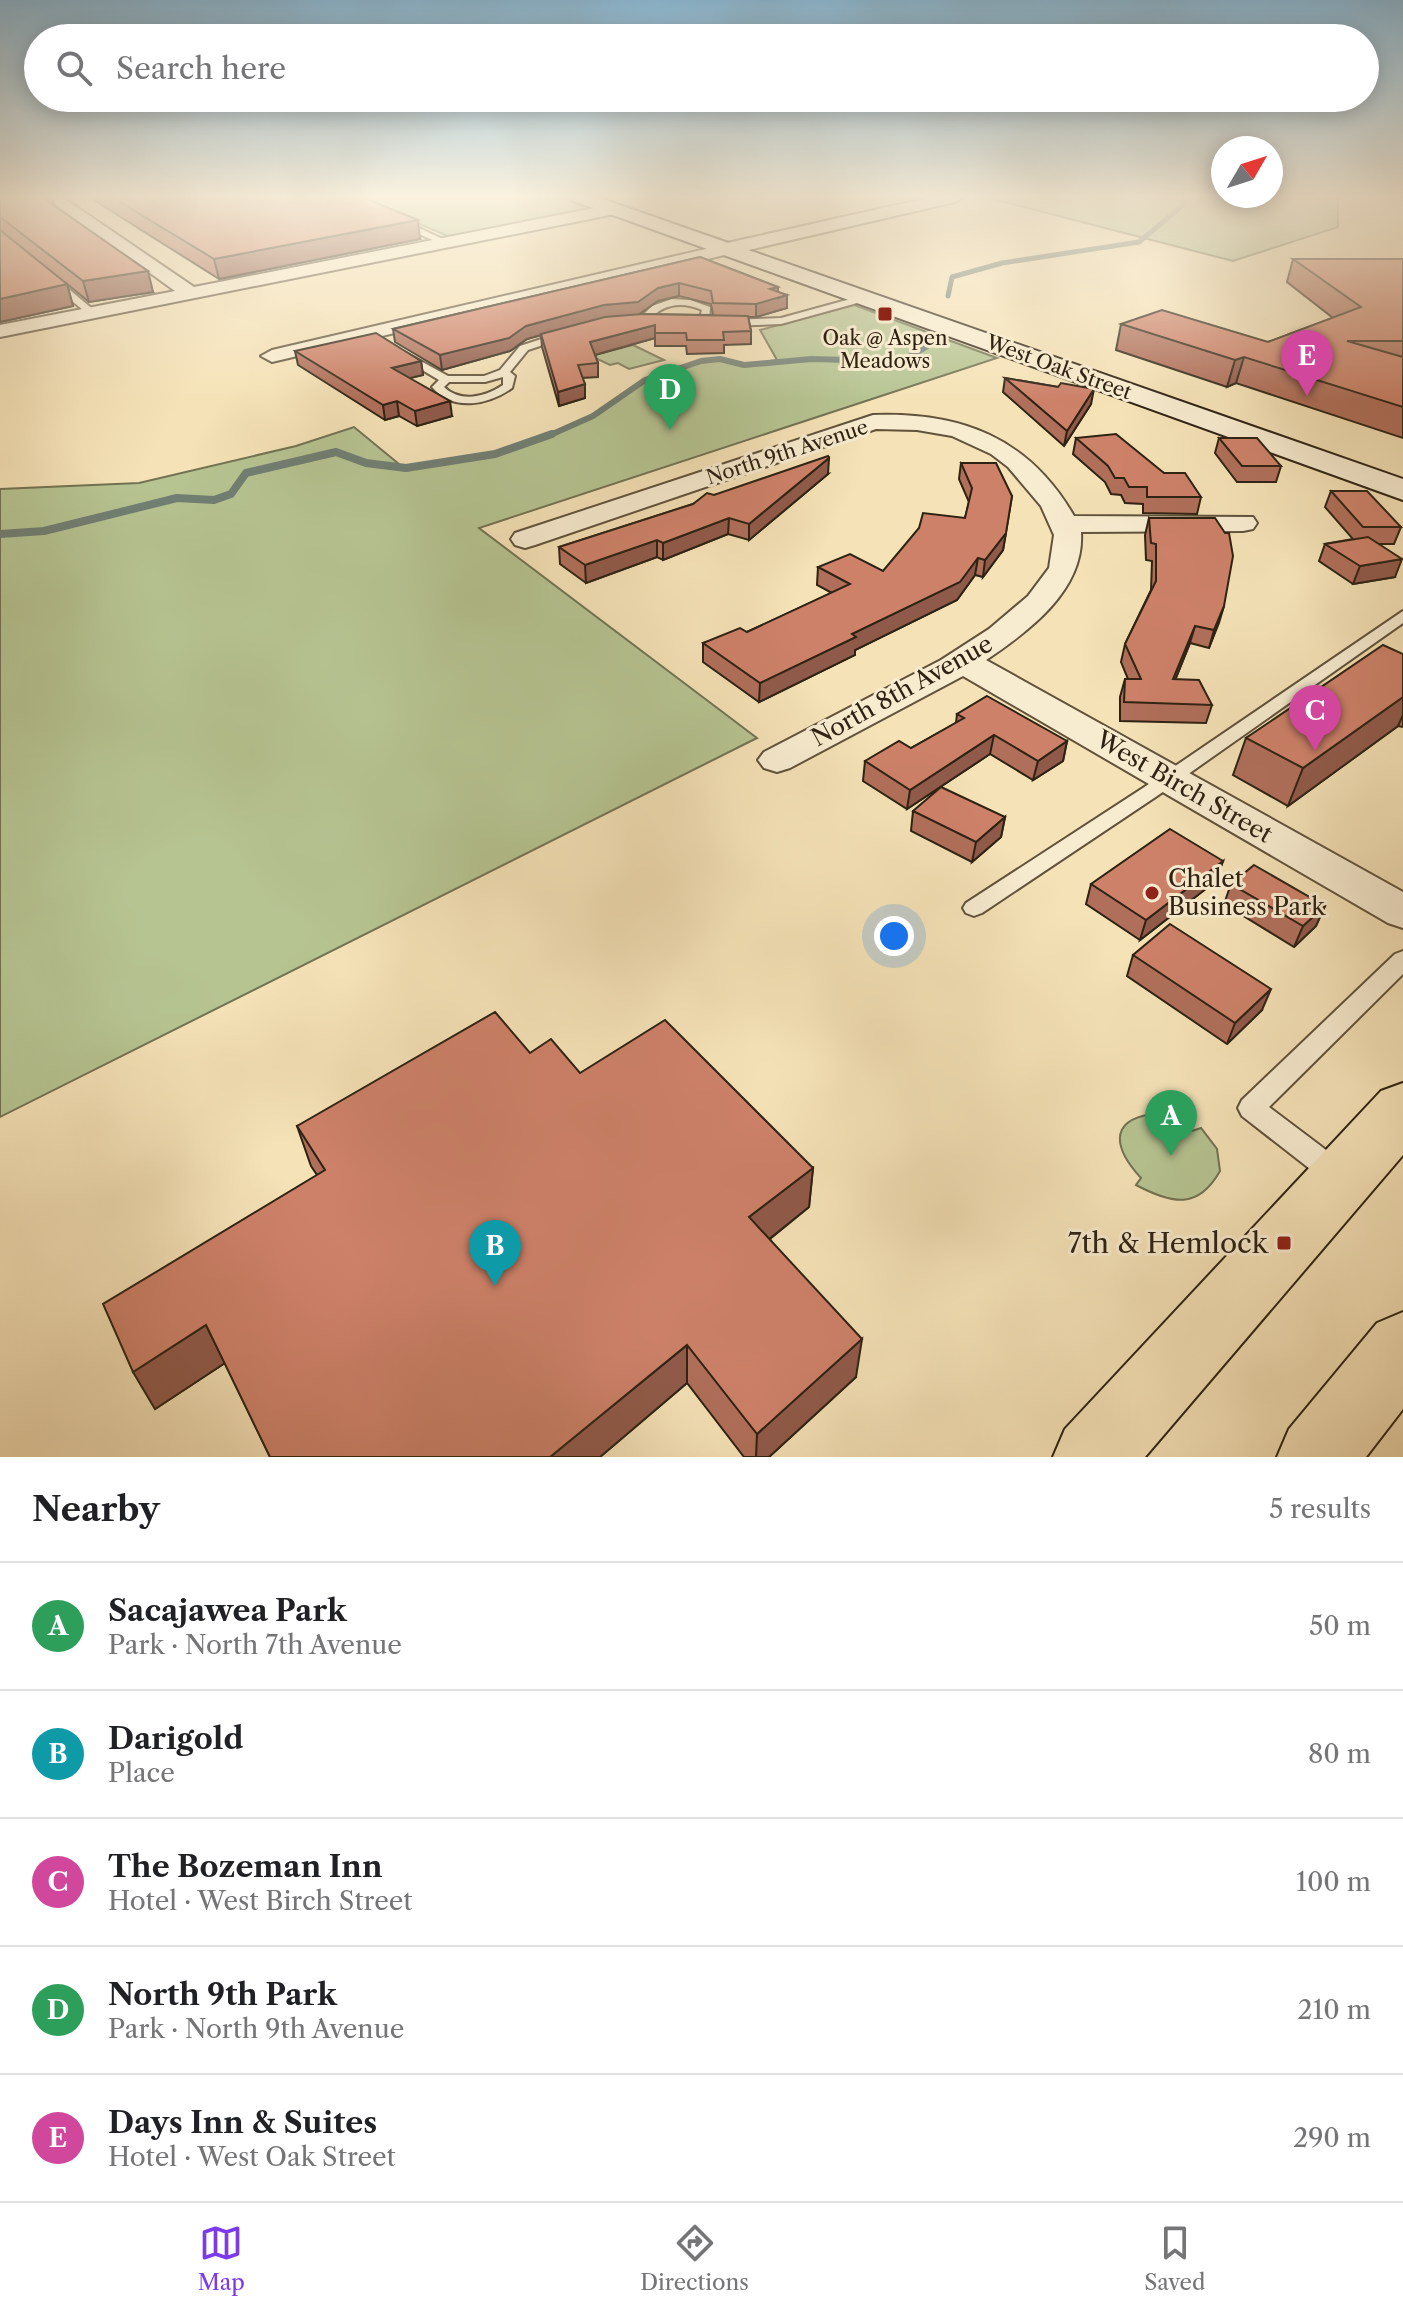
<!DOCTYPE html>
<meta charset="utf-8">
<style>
body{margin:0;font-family:"Libre Caslon Text",serif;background:#f2f2f2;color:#202124}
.compass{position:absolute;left:1211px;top:136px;width:72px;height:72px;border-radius:50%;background:#fff;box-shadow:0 4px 20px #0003;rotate:51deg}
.you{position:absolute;left:894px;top:936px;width:28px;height:28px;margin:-20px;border:6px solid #fff;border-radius:50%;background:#1a73e8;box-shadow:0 0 0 12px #1a73e833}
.badge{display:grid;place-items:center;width:52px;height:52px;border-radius:50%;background:#7c3aed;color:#fff;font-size:26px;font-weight:700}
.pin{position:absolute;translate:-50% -66px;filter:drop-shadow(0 2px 4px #0008)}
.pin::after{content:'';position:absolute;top:42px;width:28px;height:24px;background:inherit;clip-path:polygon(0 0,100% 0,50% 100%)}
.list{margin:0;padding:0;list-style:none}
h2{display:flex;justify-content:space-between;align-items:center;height:104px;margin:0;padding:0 32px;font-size:34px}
h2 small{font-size:26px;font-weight:400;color:#757577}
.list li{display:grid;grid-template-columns:52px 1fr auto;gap:24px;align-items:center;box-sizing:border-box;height:128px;padding:0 32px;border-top:2px solid #e0e0e0}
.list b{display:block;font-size:30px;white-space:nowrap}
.list p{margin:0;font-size:26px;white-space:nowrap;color:#757577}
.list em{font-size:26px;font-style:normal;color:#757577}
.icon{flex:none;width:44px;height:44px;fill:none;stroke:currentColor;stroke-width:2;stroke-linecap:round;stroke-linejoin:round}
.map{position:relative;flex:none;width:1403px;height:1457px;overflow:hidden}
.search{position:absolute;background:#fff;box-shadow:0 4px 20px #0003;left:24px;right:24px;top:24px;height:88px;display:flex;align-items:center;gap:20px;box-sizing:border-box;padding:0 28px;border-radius:44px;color:#757577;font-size:30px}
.sheet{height:744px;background:#fff}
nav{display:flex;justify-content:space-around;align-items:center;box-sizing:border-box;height:112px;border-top:2px solid #e0e0e0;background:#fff;font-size:22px;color:#757577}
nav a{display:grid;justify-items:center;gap:4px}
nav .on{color:#7c3aed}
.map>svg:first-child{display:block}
.green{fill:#b6c492;stroke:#727352;stroke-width:2}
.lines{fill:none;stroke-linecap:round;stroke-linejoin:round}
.stream-far2{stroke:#717f74;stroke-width:5}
.stream-far1{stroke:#717f74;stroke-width:6}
.stream{stroke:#717f74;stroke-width:8}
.service-casing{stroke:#60523b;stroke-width:4}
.minor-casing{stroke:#60523b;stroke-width:4}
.tertiary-casing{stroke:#60523b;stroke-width:4}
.secondary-casing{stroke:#2e2212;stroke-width:4}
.primary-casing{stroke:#2e2212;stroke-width:4}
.service{fill:#f8ecd0;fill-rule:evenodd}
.minor{fill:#f8ecd0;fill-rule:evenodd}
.tertiary{fill:#f8ecd0;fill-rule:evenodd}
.secondary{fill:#f8ecd0;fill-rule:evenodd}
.primary{fill:#f5e2b7;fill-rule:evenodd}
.wall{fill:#b06f5a;stroke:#2e2212;stroke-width:2;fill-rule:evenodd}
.shaded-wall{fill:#905a4a;stroke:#2e2212;stroke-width:2}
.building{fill:#cd8169;stroke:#2e2212;stroke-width:2}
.poi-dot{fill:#8f2418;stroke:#f8ecd0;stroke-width:3}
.labels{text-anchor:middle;stroke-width:6;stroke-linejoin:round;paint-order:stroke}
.far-poi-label{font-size:20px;fill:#2e2212;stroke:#f8ecd0}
.far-street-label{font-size:20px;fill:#2e2212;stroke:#f8ecd0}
.street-label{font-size:24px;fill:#2e2212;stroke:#f8ecd0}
.poi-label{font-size:24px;fill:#2e2212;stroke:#f8ecd0;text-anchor:start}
.near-poi-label{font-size:28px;fill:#2e2212;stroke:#f8ecd0;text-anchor:end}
</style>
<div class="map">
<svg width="1403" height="1457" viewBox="0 0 1403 1457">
<rect width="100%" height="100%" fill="#f5e2b7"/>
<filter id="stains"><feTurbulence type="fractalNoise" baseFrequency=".0025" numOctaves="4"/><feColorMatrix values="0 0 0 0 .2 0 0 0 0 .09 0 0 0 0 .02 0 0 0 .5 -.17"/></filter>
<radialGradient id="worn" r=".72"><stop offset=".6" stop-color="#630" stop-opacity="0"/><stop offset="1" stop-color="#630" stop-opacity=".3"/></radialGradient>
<g class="green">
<polygon points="371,197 559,197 599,212 457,240 360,199"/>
<polygon points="985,197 1338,197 1338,227 1233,261"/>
<polygon points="854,305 997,358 479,528 757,738 0,1117 0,489 139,483 296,446 354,427 405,469 495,454 529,444 593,416 634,386 672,369 720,359 744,365 777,360 760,330"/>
<polygon points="633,345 664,360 629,369 618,363 610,365 591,356"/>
<path d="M1152,1114L1170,1117L1192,1131L1201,1128L1217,1149L1220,1171C1198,1210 1172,1204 1136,1185L1141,1178C1116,1151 1106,1121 1152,1114Z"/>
</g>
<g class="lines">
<polyline class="stream-far2" points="948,296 952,277 1002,263 1139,242 1182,206 1185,197"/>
<polyline class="stream-far1" points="548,436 593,416 645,380 701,361 720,359 744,365 811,359 889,361 905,359 926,347"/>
<polyline class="stream" points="0,534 44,531 177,498 214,500 231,494 246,473 336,452 366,463 406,468 495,454 552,434"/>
<defs>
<g id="service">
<polygon points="396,220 402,220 451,243 444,245 396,224"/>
<polygon points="48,277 54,277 95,311 95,315 89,315 48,281"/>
<polygon points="865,295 868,296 868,300 781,324 727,326 722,323 727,320 781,318"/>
<path d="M672,299L690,300L710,307L709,322L704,325L699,322L702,310C680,300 660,305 646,323L637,321L652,306Z"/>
<path d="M563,332L568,335L567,337L528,350L510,372L515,376L512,388C488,405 453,412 432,387L439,380L397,355L406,353L448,376H484L500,370L520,346ZM503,377V385C485,397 461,403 444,387L449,382H485Z"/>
<polygon points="1403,611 1403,623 1157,796 982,913 974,916 966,913 963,908 966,903 1143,788"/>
<polygon points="1403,951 1403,974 1269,1107 1346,1165 1350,1174 1346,1183 1337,1186 1328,1183 1242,1116 1238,1108 1242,1100 1395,954"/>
</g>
<g id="minor">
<polygon points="45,197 62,197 194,287 615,204 623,209 615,214 0,337 0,325 175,291"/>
<polygon points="727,244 733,245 736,249 733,253 272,362 261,356 272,350"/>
<path d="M873,415C961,412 1028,437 1074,516L1253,517L1257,523L1253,529L1243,531L1081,532C1085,590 1029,631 986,660L1403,892V928L1388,923L963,676L790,768L777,772L764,768L758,760L764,752L941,660L989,629L1028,596L1049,568L1054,535L1041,506L1008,467L991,454L952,436L917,430L876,429L535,545L525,548L515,545L511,539L515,533Z"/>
</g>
<polygon id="tertiary" points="932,197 964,197 955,202 727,255 717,249 727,243"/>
<polygon id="secondary" points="571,197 597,197 1403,479 1403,500 574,201"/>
<g id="primary">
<polygon points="1403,1083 1403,1155 1145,1457 1053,1457 1065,1429 1381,1091"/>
<polygon points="1403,1312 1403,1409 1366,1457 1277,1457 1289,1429 1377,1323"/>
</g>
</defs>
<use href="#service" class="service-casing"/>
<use href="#minor" class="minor-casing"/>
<use href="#tertiary" class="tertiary-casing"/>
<use href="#secondary" class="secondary-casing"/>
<use href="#primary" class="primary-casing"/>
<use href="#service" class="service"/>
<use href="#minor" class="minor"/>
<use href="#tertiary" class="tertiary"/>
<use href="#secondary" class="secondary"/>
<use href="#primary" class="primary"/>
</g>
<g class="wall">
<polygon points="0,197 52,197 55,207 153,292 89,302 67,284 73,306 0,322"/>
<polygon points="89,197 362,197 420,239 219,279"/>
<path d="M700,257L778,287V292L787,308L756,317H748L751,331V344L724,345V353L687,354L686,346H655V338L595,355L598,363V377L582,378L585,384V398L559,406L542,347L541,335L527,339L510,351L442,370L395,342L393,329ZM679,296L711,304L713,315L639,314L658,301Z"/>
<polygon points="1293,259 1403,259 1403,438 1236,383 1227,387 1116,350 1121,324 1268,342 1333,318 1287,282"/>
<polygon points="295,351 421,361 423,375 409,378 452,416 417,426 399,416 385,420 298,365"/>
<polygon points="1005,378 1058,387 1091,404 1064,446 1003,392"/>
<polygon points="1076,438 1164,473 1201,497 1197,514 1143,513 1143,504 1125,503 1121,495 1111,494 1105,482 1073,454"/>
<polygon points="1219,438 1281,466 1276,482 1237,482 1215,453"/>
<polygon points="961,463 1012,496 1003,550 983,577 975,575 957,600 855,650 855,655 759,702 703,662 703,643 747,632 832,593 817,585 818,567 883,571 965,518 969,502 959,479"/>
<polygon points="828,474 749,540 728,534 663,560 657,557 586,583 560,564 559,547 693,504 714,495"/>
<polygon points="1331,491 1401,527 1394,544 1378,544 1395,577 1353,584 1319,561 1325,544 1353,539 1325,507"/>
<polygon points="1149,518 1224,606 1209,648 1190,643 1175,680 1212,705 1206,723 1120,721 1120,697 1125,679 1128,679 1121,662 1125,644 1151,590 1152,561 1146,560 1145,535"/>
<polygon points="1403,654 1403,727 1398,726 1288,806 1233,775 1246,738"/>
<polygon points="957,714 1067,741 1063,761 1033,780 990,754 907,809 863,781 865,761 911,748 956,723"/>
<polygon points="913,811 1005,817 1001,837 972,862 911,831"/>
<polygon points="1223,861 1216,881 1140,940 1086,904 1091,884"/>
<polygon points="1231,884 1325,906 1316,926 1294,947 1224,904"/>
<polygon points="1133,955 1262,1010 1227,1044 1127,976"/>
<polygon points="530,1053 813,1168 809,1207 770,1239 856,1377 769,1457 744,1457 687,1383 600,1457 270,1457 225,1363 155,1409 317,1175 311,1166 297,1126"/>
</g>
<g class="shaded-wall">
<polygon points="48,197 52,197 56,211 46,200"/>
<polygon points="418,220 420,239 219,279 214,259"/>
<polygon points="148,271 153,292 89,302 83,281"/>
<polygon points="679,283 679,296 658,301 638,315 604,318 527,339 510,351 442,370 440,355 526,326 658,288"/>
<polygon points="67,284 73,306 0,322 0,299"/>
<polygon points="778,287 778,298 787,295 787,308 756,317 756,304 770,289"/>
<polygon points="655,325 655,338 591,356 590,342"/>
<polygon points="1244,357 1236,383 1227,387 1235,360"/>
<polygon points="421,361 423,375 394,382 392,368"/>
<polygon points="585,384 585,398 559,406 558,392"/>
<polygon points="1094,389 1091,404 1064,446 1067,431"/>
<polygon points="397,401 399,416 385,420 383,405"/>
<polygon points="450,401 452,416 417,426 415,411"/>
<polygon points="829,458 828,474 749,540 749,524"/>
<polygon points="729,518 728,534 663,560 663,543"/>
<polygon points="1006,533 1003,550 983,577 985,560"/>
<polygon points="657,540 657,557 586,583 585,565"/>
<polygon points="978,558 975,575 957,600 855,650 855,655 759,702 760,683 852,634"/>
<polygon points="1402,559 1395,577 1353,584 1360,566"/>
<polygon points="1224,606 1219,623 1209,648 1214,630"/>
<polygon points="1195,626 1190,643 1168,698 1173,679"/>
<polygon points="1403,697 1403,715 1398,726 1288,806 1303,768"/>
<polygon points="994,735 990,754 907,809 910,790"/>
<polygon points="1067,741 1063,761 1033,780 1038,761"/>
<polygon points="1005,817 1001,837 972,862 976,842"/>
<polygon points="1223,861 1216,881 1140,940 1146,920"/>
<polygon points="1325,906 1316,926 1294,947 1303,926"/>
<polygon points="1271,989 1262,1010 1227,1044 1235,1023"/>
<polygon points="813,1168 809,1207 748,1256 749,1217"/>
<polygon points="206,1325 225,1363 155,1409 133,1372"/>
<polygon points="862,1339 856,1377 769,1457 756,1457 757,1434"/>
<polygon points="687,1345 687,1383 600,1457 550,1457"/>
</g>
<g class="building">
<polygon points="0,197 48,197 46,200 148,271 83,281 0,217"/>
<polygon points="112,197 362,197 418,220 214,259"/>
<polygon points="0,230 67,284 0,299"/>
<polygon points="700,257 778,287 770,289 787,295 756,304 713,303 711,291 679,283 658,288 638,302 604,305 526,326 509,338 440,355 393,329"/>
<polygon points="1293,259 1403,259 1403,341 1347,341 1403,357 1403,407 1244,357 1235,360 1121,324 1162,310 1268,342 1361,307"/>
<polygon points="642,314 748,316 751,331 723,332 724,340 687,340 686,333 655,333 655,325 590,342 598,363 578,365 585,384 558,392 541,334 605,317"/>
<polygon points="376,333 421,361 392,368 450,401 415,411 397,401 383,405 295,351"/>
<polygon points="1005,378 1058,387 1061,383 1094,389 1067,431"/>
<polygon points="1116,434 1164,473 1185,473 1201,497 1147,497 1147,487 1129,487 1124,478 1115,478 1108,466 1076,438"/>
<polygon points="1219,438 1257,438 1281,466 1242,466"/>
<polygon points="828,456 829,458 749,524 729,518 663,543 657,540 585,565 559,547 693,504 707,493 714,495"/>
<polygon points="961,463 996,463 1012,496 1006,533 985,560 978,558 960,582 852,634 856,637 760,683 703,643 740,628 747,632 850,584 818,567 850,554 883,571 919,528 923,513 965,518 972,488"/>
<polygon points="1331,491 1367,491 1401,527 1363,527"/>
<polygon points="1149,518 1215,518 1225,533 1229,533 1233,556 1224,606 1214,630 1195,626 1173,679 1199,680 1212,705 1124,702 1125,679 1141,679 1125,644 1156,581 1156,544 1151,543"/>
<polygon points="1368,537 1402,559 1360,566 1325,544"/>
<polygon points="1383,645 1403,654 1403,697 1303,768 1246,738"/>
<polygon points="987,696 1067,741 1038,761 994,735 910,790 865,761 899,741 911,748 964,718 957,714"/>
<polygon points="941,787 1005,817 976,842 913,811"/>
<polygon points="1170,829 1223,861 1146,920 1091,884"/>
<polygon points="1254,865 1325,906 1303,926 1231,884"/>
<polygon points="1170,924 1271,989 1235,1023 1133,955"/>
<polygon points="495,1012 530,1053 551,1039 580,1073 665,1020 813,1168 749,1217 862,1339 757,1434 687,1345 550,1457 270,1457 206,1325 133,1372 103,1304 325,1170 297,1126"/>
</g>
<linearGradient id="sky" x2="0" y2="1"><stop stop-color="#8ab8d4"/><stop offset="0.49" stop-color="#faf2df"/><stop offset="1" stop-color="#faf2df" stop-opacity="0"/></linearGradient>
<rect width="1403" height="401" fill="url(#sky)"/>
<g class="poi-dot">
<rect x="877" y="306" width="16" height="16" rx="4"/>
<circle cx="1152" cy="893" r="8"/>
<rect x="1276" y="1235" width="16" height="16" rx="4"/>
</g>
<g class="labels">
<g class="far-poi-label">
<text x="885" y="345">Oak @ Aspen<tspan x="885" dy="23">Meadows</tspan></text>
</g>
<g class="far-street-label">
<text transform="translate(1059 367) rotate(20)" y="7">West Oak Street</text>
<text transform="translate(787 452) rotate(-18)" y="7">North 9th Avenue</text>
</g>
<g class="street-label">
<text transform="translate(902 691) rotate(-29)" y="8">North 8th Avenue</text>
<text transform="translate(1184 787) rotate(30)" y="8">West Birch Street</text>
</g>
<g class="poi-label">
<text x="1168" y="887">Chalet<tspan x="1168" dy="28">Business Park</tspan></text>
</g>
<g class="near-poi-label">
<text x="1268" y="1253">7th &amp; Hemlock</text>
</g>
</g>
<rect width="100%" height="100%" filter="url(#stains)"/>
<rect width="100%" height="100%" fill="url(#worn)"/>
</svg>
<svg class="compass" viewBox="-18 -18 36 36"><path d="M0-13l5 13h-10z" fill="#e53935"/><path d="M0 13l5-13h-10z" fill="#757577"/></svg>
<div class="you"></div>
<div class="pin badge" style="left:1171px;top:1156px;background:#2e9e5b">A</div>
<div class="pin badge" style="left:495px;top:1286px;background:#0f9aa8">B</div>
<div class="pin badge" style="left:1315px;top:751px;background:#d1479c">C</div>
<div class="pin badge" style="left:670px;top:430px;background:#2e9e5b">D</div>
<div class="pin badge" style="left:1307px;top:396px;background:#d1479c">E</div>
<div class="search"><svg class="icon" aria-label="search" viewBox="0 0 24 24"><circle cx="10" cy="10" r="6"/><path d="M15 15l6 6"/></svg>Search here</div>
</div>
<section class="sheet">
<h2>Nearby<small>5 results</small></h2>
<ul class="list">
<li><span class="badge" style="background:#2e9e5b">A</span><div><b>Sacajawea Park</b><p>Park · North 7th Avenue</p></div><em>50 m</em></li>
<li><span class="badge" style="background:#0f9aa8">B</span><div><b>Darigold</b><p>Place</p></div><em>80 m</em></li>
<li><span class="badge" style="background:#d1479c">C</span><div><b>The Bozeman Inn</b><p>Hotel · West Birch Street</p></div><em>100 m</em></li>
<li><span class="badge" style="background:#2e9e5b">D</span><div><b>North 9th Park</b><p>Park · North 9th Avenue</p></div><em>210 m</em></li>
<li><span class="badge" style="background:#d1479c">E</span><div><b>Days Inn &amp; Suites</b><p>Hotel · West Oak Street</p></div><em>290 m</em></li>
</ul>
</section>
<nav>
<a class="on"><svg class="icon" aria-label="map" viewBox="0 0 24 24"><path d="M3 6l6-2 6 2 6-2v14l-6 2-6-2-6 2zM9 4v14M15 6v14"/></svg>Map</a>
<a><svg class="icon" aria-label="directions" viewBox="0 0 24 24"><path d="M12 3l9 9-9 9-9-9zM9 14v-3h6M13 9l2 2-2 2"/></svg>Directions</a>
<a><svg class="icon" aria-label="saved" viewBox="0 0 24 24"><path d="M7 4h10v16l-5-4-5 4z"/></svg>Saved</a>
</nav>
